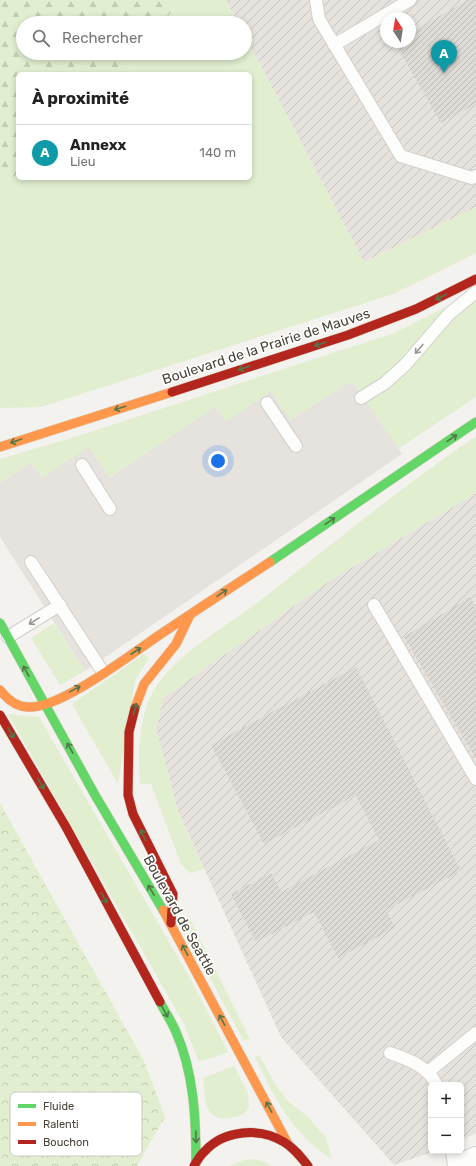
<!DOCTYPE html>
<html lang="fr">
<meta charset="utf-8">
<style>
body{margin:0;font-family:Rubik,sans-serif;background:#f6f6f6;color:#222}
.controls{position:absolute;right:12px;bottom:12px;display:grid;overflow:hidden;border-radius:6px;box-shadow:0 2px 6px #0003}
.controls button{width:36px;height:36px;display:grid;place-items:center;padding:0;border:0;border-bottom:1px solid #e0e0e0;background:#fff;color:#222;font:20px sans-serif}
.compass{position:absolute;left:380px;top:12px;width:36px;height:36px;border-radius:50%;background:#fff;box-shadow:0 2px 6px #0003;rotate:348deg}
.you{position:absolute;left:218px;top:461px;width:14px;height:14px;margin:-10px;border:3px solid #fff;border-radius:50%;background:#1a73e8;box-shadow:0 0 0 6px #1a73e833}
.badge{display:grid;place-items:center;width:26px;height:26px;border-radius:50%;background:#868178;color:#fff;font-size:13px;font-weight:700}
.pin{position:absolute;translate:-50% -33px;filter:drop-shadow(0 1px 2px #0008)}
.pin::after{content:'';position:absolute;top:21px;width:14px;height:12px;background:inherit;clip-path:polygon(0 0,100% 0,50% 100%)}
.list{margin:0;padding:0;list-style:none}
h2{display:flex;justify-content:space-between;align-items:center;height:52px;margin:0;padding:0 16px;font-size:17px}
h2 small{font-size:13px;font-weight:400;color:#767676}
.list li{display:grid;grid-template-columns:26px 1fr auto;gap:12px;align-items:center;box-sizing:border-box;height:56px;padding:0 16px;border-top:1px solid #e0e0e0}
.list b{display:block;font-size:15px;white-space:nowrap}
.list p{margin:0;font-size:13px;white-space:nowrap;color:#767676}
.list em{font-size:13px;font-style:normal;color:#767676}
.icon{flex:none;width:22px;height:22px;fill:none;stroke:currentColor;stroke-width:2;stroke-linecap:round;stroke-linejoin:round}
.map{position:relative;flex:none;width:476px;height:1166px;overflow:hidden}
.search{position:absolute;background:#fff;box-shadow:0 2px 6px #0003;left:16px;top:16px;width:236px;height:44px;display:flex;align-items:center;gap:10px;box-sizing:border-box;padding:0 14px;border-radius:22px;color:#767676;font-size:15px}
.panel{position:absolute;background:#fff;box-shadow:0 2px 6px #0003;left:16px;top:72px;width:236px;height:108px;border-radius:6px}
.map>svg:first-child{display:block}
.industrial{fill:url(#industrial-furrows);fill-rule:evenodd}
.grass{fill:#e1eecf}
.forest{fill:url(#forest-firs)}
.park{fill:url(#park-crowns)}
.parking{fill:#e6e3df}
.building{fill:url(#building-hatch)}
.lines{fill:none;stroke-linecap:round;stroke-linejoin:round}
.lane-casing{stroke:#d2d0cb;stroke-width:14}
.street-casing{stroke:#d2d0cb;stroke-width:24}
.fast-casing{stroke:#d6cebb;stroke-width:10}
.slow-casing{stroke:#d6cebb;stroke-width:10}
.jam-casing{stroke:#d6cebb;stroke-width:10}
.lane{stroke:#fdfdfc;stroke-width:12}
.street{stroke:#fdfdfc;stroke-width:22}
.fast{stroke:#63d668;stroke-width:9}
.slow{stroke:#ff974d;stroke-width:9}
.jam{stroke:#b3261e;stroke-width:9}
.oneway{stroke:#537749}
.oneway2{stroke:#9b9791}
.labels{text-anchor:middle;stroke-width:3.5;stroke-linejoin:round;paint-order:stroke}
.street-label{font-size:14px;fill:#4b4439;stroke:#fff}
.key{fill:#fff;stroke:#c9c7c4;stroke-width:1}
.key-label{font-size:11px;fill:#4b4439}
</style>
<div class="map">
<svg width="476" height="1166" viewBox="0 0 476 1166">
<defs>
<pattern id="industrial-furrows" width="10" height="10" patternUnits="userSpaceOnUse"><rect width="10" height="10" fill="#e6e2de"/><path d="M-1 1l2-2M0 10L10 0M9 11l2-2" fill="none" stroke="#c7c3bf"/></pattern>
<pattern id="forest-firs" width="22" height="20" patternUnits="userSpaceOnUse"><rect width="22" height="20" fill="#e1eecf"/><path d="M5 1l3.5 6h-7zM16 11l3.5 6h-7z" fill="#c3cdb2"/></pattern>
<pattern id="park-crowns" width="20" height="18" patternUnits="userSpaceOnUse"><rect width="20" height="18" fill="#e1eecf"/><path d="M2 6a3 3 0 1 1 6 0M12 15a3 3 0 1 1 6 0" fill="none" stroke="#c3cdb2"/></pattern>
<pattern id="building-hatch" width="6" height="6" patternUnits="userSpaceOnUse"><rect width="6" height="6" fill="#dedbd6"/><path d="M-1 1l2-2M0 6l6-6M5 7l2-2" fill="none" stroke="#c0bdb8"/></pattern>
</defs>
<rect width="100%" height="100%" fill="#f4f2ee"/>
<g class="industrial">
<path d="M226,0H476V207L364,262L245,36V23H238ZM386,18H410V42H386Z"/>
<polygon points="476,493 476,1133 461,1140 461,1085 431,1085 431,1151 435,1151 394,1165 281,1037 178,811 156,729 163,698 328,582"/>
</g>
<g class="grass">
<polygon points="180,0 226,0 238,23 163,23"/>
<polygon points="245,36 364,262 476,207 476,253 393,294 41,407 0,408 0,182 9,181 18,173 18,178 250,178 250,74 127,74 142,53 245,53"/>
<polygon points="476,292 476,397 398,449 352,381 290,420 226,422 215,408 108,478 42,478 31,462 0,483 0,459 81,435 394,333"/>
<path d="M476,436V493L328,582L163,698L156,729L178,811L204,869L190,873L181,864L151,784H140C138,754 138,714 156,687C181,650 222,630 257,603C330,546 400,488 476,436Z"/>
<polygon points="54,623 85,671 60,685 31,638"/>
<polygon points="144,654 149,658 135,680 118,784 72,704"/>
<polygon points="8,714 39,717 191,980 228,1052 199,1062 184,1024"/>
<polygon points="188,915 250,1039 243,1040 184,929 185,920"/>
<path d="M259,1055L277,1087L288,1101L308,1117L326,1138L332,1159C291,1133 276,1100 255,1057Z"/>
<path d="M234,1066L248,1093L249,1108C244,1115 239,1117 230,1118C203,1122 206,1098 203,1078Z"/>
<polygon points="254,1159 263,1161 272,1166 230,1166 244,1160"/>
</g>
<polygon class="forest" points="0,0 180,0 163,23 23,23 23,53 142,53 127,74 18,74 18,173 9,181 0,182"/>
<polygon class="park" points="0,803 144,1061 165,1117 137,1166 0,1166"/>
<polygon class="parking" points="352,381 402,454 85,671 0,537 0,483 31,462 42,478 89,447 109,478 215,407 226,422 271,391 290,420"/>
<g class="building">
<polygon points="468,0 476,0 476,104 441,123 394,42 410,42 410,33"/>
<polygon points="470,597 476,607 476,759 404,637"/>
<polygon points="356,667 461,871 386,910 395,928 338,958 314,912 256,942 231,894 271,873 281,892 379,840 356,795 264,844 211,745"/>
</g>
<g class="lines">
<defs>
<g id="lane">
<polyline points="316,0 319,19 401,156 472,178 476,176"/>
<polyline points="334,45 410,0"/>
<polyline points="361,398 385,383 405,365 449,314 476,292"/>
<polyline points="267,403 296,446"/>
<polyline points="82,465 110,509"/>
<polyline points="31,562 103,672"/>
<polyline points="374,605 476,779"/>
<polyline points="8,637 60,605"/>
<path d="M390,1053C410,1060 427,1066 437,1085"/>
<polyline points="428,1072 476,1033"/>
<polyline points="452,1151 454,1166"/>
</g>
<polyline id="street" points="459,1166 476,1158"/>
<g id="fast">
<polyline points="270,562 476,422"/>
<polyline points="0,623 95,795 163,910"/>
<path d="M160,1002C165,1012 172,1022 176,1032C194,1073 196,1119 196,1162"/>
</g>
<g id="slow">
<polyline points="0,447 172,392"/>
<path d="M0,690C7,699 16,707 28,707C60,709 130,655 158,636C195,611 232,587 270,562"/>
<polyline points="135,708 144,684 176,644 189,617"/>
<polyline points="163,910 287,1142"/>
</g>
<g id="jam">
<polyline points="172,392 348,335 416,309 476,279"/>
<polyline points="135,708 129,732 128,795 133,814 173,894 171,923"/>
<polyline points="0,715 66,827 160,1002"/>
<path d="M194,1166C197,1161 200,1155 205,1151C224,1130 260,1127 284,1142C294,1148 301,1157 308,1166"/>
</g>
</defs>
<use href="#lane" class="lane-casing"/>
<use href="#street" class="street-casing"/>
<use href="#fast" class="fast-casing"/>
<use href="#slow" class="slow-casing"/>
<use href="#jam" class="jam-casing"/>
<use href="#lane" class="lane"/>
<use href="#street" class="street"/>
<use href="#fast" class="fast"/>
<use href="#slow" class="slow"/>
<use href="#jam" class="jam"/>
</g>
<defs><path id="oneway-shaft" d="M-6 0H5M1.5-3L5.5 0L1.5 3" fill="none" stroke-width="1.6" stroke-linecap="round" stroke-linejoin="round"/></defs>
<g class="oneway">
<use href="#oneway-shaft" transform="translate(441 297) rotate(154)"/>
<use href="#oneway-shaft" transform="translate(320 344) rotate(162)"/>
<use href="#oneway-shaft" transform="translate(244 368) rotate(162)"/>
<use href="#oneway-shaft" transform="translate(120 408) rotate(163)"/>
<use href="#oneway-shaft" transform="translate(452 438) rotate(-34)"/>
<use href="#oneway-shaft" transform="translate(16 441) rotate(161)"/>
<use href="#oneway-shaft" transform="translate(330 521) rotate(-34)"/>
<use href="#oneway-shaft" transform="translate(222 593) rotate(-34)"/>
<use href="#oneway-shaft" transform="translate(136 651) rotate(-33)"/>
<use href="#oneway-shaft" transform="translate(26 671) rotate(-119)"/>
<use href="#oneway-shaft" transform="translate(75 689) rotate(-29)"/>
<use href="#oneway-shaft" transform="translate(135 709) rotate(-73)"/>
<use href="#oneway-shaft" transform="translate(11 733) rotate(60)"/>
<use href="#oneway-shaft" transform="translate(70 748) rotate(-119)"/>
<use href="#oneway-shaft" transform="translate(41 784) rotate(59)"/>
<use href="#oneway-shaft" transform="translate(143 835) rotate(-116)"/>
<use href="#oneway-shaft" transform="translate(151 890) rotate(-120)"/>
<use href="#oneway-shaft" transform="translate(104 898) rotate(62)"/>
<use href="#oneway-shaft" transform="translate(185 950) rotate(-118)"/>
<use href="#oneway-shaft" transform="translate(165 1012) rotate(61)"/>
<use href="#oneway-shaft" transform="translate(222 1020) rotate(-118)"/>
<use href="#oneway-shaft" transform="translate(269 1107) rotate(-118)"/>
<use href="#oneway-shaft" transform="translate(196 1137) rotate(88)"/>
</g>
<g class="oneway2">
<use href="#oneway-shaft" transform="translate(419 349) rotate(130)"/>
<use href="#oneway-shaft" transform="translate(34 621) rotate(148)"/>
</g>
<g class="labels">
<g class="street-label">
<text transform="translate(266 346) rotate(-18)" y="5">Boulevard de la Prairie de Mauves</text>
<text transform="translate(180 915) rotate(61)" y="5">Boulevard de Seattle</text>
</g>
</g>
<rect x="10" y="1092" width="132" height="64" rx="6" class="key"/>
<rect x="18" y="1104" width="18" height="4" fill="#63d668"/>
<rect x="18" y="1122" width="18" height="4" fill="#ff974d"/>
<rect x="18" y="1140" width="18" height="4" fill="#b3261e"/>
<g class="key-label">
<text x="43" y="1110">Fluide</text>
<text x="43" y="1128">Ralenti</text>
<text x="43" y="1146">Bouchon</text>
</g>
</svg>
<div class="controls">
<button>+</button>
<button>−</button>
</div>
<svg class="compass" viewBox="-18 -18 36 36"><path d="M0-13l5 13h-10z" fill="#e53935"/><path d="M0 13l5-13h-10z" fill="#767676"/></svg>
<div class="you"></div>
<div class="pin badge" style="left:444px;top:73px;background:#0f9aa8">A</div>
<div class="search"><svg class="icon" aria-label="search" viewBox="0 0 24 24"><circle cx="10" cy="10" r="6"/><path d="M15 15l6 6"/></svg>Rechercher</div>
<section class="panel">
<h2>À proximité<small></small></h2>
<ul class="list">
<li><span class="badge" style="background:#0f9aa8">A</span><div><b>Annexx</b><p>Lieu</p></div><em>140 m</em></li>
</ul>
</section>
</div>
